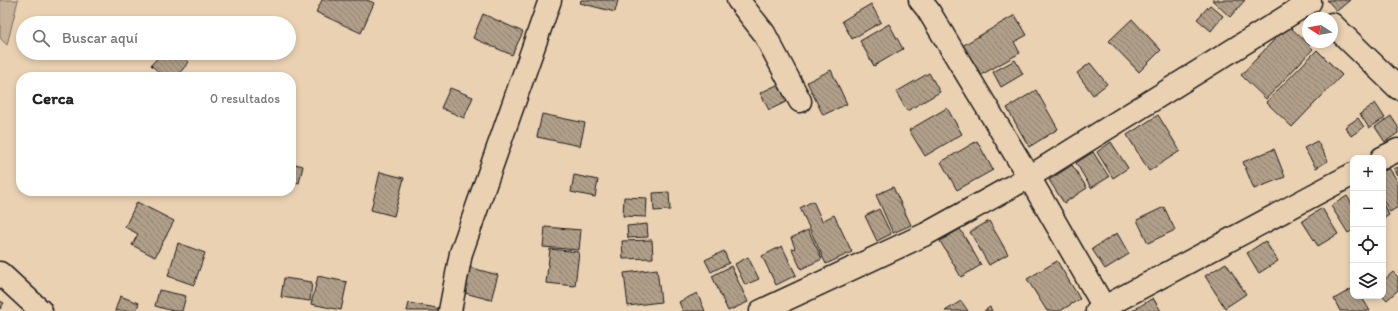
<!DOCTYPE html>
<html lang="es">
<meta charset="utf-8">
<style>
body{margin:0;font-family:Itim,sans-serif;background:#f2f2f2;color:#222}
.controls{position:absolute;right:12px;bottom:12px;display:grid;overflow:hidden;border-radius:8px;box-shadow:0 2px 6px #0003}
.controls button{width:36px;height:36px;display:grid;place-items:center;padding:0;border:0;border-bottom:1px solid #e0e0e0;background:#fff;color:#222;font:20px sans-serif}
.compass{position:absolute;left:1302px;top:12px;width:36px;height:36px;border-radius:50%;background:#fff;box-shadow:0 2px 6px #0003;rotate:281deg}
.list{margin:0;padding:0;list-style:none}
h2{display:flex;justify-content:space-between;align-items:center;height:52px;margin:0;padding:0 16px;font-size:17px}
h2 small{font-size:13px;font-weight:400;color:#767676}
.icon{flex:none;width:22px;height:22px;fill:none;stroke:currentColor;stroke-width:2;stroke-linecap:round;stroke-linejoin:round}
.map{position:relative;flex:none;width:1398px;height:311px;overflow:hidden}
.search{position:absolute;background:#fff;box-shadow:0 2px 6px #0003;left:16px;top:16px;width:280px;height:44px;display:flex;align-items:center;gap:10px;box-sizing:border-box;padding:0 14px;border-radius:22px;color:#767676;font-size:15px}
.panel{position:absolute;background:#fff;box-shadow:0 2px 6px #0003;left:16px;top:72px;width:280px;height:124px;border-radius:16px}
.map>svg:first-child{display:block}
.green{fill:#c8b39a;stroke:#72685b}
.building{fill:url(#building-back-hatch);stroke:#1c1c1c}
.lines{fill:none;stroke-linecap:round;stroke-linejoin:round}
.street-casing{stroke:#1c1c1c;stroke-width:25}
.street{stroke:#ead1b2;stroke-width:22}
</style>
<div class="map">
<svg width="1398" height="311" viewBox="0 0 1398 311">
<defs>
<pattern id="building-back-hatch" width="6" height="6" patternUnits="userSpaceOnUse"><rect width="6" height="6" fill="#b19f89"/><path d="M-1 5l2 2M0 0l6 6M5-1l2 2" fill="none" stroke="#8f816f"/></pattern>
</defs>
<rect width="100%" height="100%" fill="#ead1b2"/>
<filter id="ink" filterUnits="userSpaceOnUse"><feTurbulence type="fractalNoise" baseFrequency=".025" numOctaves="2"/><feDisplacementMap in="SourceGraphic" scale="8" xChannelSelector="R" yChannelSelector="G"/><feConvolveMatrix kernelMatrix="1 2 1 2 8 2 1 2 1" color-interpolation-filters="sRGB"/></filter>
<g filter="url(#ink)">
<polygon class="green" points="0,0 18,0 7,45 0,38"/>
<g class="building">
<polygon points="322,0 367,0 374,3 361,33 316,12"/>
<polygon points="581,0 618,0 615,12 580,3"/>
<polygon points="1212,0 1245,0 1230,17"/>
<polygon points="1327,0 1350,0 1337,11"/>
<polygon points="871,4 881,22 852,39 842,21"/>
<polygon points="1210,5 1223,16 1211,31 1197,19"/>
<polygon points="483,14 523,32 512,55 473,38"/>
<polygon points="1015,15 1027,35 1014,42 1020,53 979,76 962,46"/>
<polygon points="1132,19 1161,50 1139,72 1109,41"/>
<polygon points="889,24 903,49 874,66 860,41"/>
<polygon points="1288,25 1313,49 1266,99 1241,75"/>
<polygon points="1317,50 1342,75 1292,127 1266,102"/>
<polygon points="162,53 179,53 189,62 176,77 164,77 151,65"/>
<polygon points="236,53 249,53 245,59"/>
<polygon points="1015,60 1023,74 1001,87 993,72"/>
<polygon points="1090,63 1107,84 1093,95 1077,73"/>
<polygon points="831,70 847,104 823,115 807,82"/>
<polygon points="929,73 940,92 907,111 896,92"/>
<polygon points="779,84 788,101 769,110 760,93"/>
<polygon points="450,88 473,97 464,118 441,108"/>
<polygon points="1036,90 1058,129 1029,147 1007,108"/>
<polygon points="1375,103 1385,118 1369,128 1360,114"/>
<polygon points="947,108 962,134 925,156 909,130"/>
<polygon points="542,114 585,123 580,146 537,137"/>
<polygon points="1158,115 1180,151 1149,171 1127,135"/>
<polygon points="1391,116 1398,127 1398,133 1385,142 1375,127"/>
<polygon points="1358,118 1364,127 1351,136 1345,127"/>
<polygon points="977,141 993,170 957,190 941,162"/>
<polygon points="1317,141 1328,161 1316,168 1304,148"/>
<polygon points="1111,142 1128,168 1113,178 1097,152"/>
<polygon points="1274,149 1285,177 1254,189 1243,162"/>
<polygon points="1093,152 1109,177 1091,188 1076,163"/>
<polygon points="291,163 303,166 299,183 291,181"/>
<polygon points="1072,165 1087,188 1064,203 1049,180"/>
<polygon points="1398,167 1398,175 1394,169"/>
<polygon points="1389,168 1398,182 1398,207 1390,212 1383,200 1383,172"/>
<polygon points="380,172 404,178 394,216 371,210"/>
<polygon points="574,175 598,180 595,197 571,192"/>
<polygon points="893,187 911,225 893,233 876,195"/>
<polygon points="669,192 670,210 654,211 653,193"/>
<polygon points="1347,196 1353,205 1353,230 1348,233 1331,206"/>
<polygon points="624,197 647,198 646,217 623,216"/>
<polygon points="813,201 822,221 834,215 852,252 826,264 800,208"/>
<polygon points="137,202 174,221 155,257 132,245 138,234 125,227"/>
<polygon points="1383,204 1389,215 1383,219"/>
<polygon points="1164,207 1175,230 1148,243 1137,220"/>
<polygon points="1322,208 1338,234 1318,246 1302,221"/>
<polygon points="879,209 891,234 877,241 865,216"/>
<polygon points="989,221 1008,254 989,265 970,232"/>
<polygon points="647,224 648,237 628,238 627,226"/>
<polygon points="545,227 581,230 579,250 543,247"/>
<polygon points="960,229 981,265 961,277 940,241"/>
<polygon points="808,230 822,259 801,269 792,249 795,248 791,238"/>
<polygon points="1117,233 1129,254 1105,269 1092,249"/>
<polygon points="652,240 653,258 623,259 622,241"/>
<polygon points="1265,241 1278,261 1259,273 1247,253"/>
<polygon points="178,243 205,253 194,285 168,276"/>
<polygon points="782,246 796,275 776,285 762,256"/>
<polygon points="550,249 579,252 575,286 546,283"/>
<polygon points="724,251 729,263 711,272 705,260"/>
<polygon points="748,257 759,279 745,285 735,264"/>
<polygon points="1057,261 1080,299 1060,311 1047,311 1027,279"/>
<polygon points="1226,263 1246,294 1225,308 1205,276"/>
<polygon points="731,266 748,302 728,311 712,276"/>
<polygon points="468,267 498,275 491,300 461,292"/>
<polygon points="657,269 661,302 628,306 624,273"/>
<polygon points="1393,272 1398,277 1398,290 1387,300 1383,296 1383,281"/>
<polygon points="318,276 347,282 341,310 311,304"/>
<polygon points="284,278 312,282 310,301 281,297"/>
<polygon points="1353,288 1353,296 1361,296 1370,311 1340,311 1334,299"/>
<polygon points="159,290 186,296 182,311 173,311 155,306"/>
<polygon points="697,293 705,311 683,311 679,302"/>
<polygon points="120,296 139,303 136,311 115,311"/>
<polygon points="1153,298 1161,311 1132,311"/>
<polygon points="0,301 4,303 0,309"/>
<polygon points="961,301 968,311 945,311"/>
<polygon points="409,303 442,309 442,311 407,311"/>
<polygon points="990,307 992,311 984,311"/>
</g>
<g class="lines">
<defs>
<g id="street">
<polyline points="738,0 764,33 800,101"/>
<polyline points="920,0 928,10 1029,177 1104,307"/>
<polyline points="1332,24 1398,88"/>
<polyline points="1382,158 1398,150"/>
<polyline points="0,273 41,311"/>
<polyline points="450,311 461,253 550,0"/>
<polyline points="761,311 926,234 1029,177 1310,2"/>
<polyline points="1097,311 1353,174"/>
</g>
</defs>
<use href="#street" class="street-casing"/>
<use href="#street" class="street"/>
</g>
</g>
</svg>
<div class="controls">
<button>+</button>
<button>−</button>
<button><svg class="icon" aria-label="locate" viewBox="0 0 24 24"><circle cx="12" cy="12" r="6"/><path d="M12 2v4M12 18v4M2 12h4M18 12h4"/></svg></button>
<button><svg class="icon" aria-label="layers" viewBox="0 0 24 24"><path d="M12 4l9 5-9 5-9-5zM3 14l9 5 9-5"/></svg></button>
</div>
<svg class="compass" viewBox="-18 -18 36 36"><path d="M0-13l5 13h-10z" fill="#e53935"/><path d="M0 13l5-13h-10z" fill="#767676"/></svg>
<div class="search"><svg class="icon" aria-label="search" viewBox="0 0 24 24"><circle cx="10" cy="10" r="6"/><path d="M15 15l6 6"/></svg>Buscar aquí</div>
<section class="panel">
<h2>Cerca<small>0 resultados</small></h2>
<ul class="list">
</ul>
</section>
</div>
